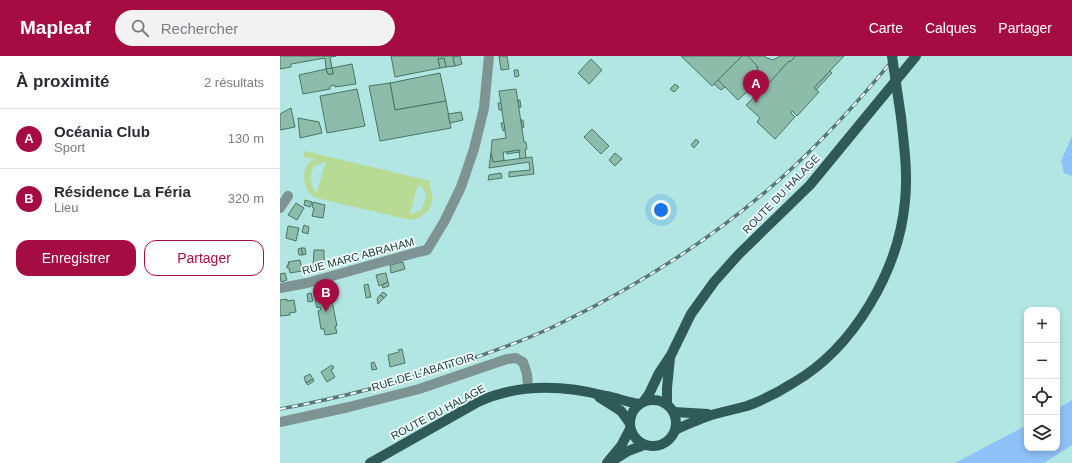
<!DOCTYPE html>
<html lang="fr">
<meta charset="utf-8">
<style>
body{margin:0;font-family:Arial,sans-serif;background:#f2f2f3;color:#2b2b33}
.controls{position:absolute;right:12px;bottom:12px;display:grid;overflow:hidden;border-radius:8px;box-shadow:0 2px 6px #0003}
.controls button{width:36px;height:36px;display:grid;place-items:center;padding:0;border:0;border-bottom:1px solid #e1e1e2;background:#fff;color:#2b2b33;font:20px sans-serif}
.you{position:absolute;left:381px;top:154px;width:14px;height:14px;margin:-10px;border:3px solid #fff;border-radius:50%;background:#1a73e8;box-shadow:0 0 0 6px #1a73e833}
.badge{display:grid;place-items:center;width:26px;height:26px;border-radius:50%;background:#a50c42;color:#fff;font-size:13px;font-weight:700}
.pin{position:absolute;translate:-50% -33px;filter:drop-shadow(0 1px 2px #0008)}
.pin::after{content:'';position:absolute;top:21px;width:14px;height:12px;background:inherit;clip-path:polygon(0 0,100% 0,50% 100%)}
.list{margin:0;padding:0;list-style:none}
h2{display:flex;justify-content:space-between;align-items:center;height:52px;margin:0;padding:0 16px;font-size:17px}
h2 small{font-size:13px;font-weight:400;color:#7c7c81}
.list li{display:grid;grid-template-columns:26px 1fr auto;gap:12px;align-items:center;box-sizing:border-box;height:60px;padding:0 16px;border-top:1px solid #e1e1e2}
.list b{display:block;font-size:15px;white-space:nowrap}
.list p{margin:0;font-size:13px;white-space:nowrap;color:#7c7c81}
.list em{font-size:13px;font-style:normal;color:#7c7c81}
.actions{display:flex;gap:8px;padding:12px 16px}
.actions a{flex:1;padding:9px 0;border:1px solid #a50c42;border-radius:12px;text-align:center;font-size:14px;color:#a50c42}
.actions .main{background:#a50c42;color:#fff}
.icon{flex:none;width:22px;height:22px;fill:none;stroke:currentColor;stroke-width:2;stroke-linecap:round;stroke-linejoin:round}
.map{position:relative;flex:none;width:792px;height:407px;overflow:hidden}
header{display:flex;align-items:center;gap:24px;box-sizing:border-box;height:56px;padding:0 20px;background:#a50c42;color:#fff}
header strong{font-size:19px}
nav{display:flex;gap:22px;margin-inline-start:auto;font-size:14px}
.search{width:280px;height:36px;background:#f2f2f3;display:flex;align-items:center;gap:10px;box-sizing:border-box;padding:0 14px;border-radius:22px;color:#7c7c81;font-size:15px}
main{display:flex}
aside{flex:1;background:#fff}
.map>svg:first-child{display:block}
.green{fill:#b7da94;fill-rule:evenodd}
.water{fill:#8ec1f7}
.building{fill:#8ebcab;stroke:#497666}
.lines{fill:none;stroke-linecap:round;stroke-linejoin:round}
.minor{stroke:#7e9492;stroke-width:10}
.major{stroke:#305a57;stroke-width:10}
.rail-casing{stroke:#577976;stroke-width:3.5}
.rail{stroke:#effffd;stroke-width:2;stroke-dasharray:6;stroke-linecap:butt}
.major-bridge{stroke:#305a57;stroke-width:10}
.labels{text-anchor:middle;stroke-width:3.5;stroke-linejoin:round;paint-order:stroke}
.street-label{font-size:11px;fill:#1e3432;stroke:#effffd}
</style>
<header>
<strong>Mapleaf</strong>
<div class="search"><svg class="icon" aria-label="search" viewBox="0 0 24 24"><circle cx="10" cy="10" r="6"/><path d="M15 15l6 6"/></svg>Rechercher</div>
<nav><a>Carte</a><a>Calques</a><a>Partager</a></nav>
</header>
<main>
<aside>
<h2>À proximité<small>2 résultats</small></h2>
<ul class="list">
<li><span class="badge">A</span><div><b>Océania Club</b><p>Sport</p></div><em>130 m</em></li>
<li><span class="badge">B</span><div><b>Résidence La Féria</b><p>Lieu</p></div><em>320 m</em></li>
</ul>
<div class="actions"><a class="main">Enregistrer</a><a>Partager</a></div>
</aside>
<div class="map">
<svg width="792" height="407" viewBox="0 0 792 407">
<rect width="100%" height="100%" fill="#b1e6e2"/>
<path class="green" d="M25,95L150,125V131L153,143L149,154L139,162L130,164L37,142C34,141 31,139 29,136C23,129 22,113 29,106C31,105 33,104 35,103L23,101ZM46,106L37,136H36C29,127 29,120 34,110ZM138,128C149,135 146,146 140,155L130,158Z"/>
<g class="water">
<polygon points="792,80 792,120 784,117 781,105"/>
<polygon points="792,344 792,389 764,407 675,407 747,369 747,392 777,392 777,353"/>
</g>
<g class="building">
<polygon points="0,0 56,0 50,1 52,12 46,13 45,2 11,8 11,11 0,13"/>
<polygon points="111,0 176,0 173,1 175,10 166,11 164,2 158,3 160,12 115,21"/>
<polygon points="180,0 182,8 175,10 173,1"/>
<polygon points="219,0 227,0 229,13 221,14"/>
<polygon points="401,0 462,0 432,30"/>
<polygon points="462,0 468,0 476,8 478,14 474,26 469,34 458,44 438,24"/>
<polygon points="468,0 485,0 487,2 493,4 500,0 514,0 515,1 510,6 509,5 478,39 471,31 476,21 478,11"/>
<polygon points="514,0 564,0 534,32 539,36 517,60 512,55 511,57 515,61 495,83 477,66 480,62 466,49 477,38 478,39 509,5 510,6 515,1"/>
<polygon points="164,2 166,11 160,12 158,3"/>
<polygon points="311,3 322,14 309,28 298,17"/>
<polygon points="72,8 76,28 55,31 55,29 50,30 50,33 23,38 19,19 46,13 48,18 53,18 52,12"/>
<polygon points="52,12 53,18 48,18 46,13"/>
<polygon points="234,14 238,14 239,20 235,21"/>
<polygon points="550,15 552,17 536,34 534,32"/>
<polygon points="160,17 166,45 115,54 110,27"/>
<polygon points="438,24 445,31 441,34 434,28"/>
<polygon points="110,27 115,54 166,45 171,72 100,85 89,30"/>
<polygon points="395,28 399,31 394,36 390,33"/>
<polygon points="77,33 85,70 47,77 40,40"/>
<polygon points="236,33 244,86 246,86 247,93 245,93 246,102 240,103 239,94 227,96 223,96 224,105 213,106 211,97 212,84 226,82 219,35"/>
<polygon points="238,44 240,44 241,51 239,51"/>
<polygon points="218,47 221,47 222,54 219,54"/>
<polygon points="11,52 15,71 0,74 0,58"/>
<polygon points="181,56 183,64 170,67 168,58"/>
<polygon points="18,62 39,66 42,77 20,82"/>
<polygon points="241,64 243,64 244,71 242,72"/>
<polygon points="221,67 224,67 225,74 223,75"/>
<polygon points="312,73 329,90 321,98 304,81"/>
<polygon points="416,83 419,86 414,92 411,89"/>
<polygon points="239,94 240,96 227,98 227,96"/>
<polygon points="211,97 213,106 252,101 254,118 229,121 229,116 250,114 249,106 209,112"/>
<polygon points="335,97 342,103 335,110 329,104"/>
<polygon points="221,117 222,122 208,124 209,119"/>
<polygon points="25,144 32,146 30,151 24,149"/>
<polygon points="33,146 45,149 43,162 32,160 34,152 32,151"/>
<polygon points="16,147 24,152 17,164 8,159"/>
<polygon points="24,169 29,171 28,178 22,176"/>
<polygon points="8,170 19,172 16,185 6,182"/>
<polygon points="21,192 25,192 26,198 23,199"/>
<polygon points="21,192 23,199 19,199 18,193"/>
<polygon points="34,194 44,194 44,210 33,210"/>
<polygon points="20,204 22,215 10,217 9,212 7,212 7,209 9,209 8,206"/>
<polygon points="123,206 125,213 111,217 110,209"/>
<polygon points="5,217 7,224 1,226 0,218"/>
<polygon points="106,217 108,226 99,230 96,219"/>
<polygon points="108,226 109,230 103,232 102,229"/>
<polygon points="88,228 91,241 86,242 84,229"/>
<polygon points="48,233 49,240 51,240 57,270 55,270 57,277 45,279 44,273 41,273 38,255 41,254 40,251 37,252 35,243 38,242 36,235"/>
<polygon points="103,236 107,239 104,242 100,239"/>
<polygon points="31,237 33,245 28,246 27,238"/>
<polygon points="100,239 104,242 98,248 97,243"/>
<polygon points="7,243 7,245 14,244 16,256 9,257 10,259 0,260 0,244"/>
<polygon points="122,293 125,307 110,311 108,299 119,296 118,294"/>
<polygon points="94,306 97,313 92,314 91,307"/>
<polygon points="52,309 54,312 51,314 55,321 47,326 41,316"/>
<polygon points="30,318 33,323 26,327 24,321"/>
<polygon points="33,323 34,325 28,329 26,327"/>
</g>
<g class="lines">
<g class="minor">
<polyline points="0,152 8,140"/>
<polyline points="0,232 27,227 138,196 147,194 164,166 181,131 194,93 204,52 209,0"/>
<polyline points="0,366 69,351 139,333 227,303 236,302 243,306 247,318 248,332"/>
</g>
<g class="major">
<polyline points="319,341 341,355 349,366"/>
<circle cx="373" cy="367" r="23"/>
<polyline points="364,345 369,338 379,317 391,299 411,258 434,226 459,198 530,129 636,0"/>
<polyline points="387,348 387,332 390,302"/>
<polyline points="394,356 428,358"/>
<path d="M395,374C408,368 421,362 435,358C446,355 456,353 467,350C483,344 499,336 513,327C574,292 619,214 625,145C628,117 624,89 621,61"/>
<path d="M90,407L198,346C239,327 283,329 326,340C337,342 347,346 359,348"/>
<polyline points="327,407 341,390 350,373"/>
<polyline points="329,407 348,395 364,389"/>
</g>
<defs>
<path id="rail" d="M0,353C65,341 128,324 191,303C220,293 251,282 279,268C358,230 432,183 498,125C541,87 580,44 616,0"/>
</defs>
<use href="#rail" class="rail-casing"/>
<use href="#rail" class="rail"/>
<polyline class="major-bridge" points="612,0 621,61"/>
</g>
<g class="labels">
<g class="street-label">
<text transform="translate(501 138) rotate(-46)" y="4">ROUTE DU HALAGE</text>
<text transform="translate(78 200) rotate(-15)" y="4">RUE MARC ABRAHAM</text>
<text transform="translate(143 316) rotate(-17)" y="4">RUE DE L'ABATTOIR</text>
<text transform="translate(158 356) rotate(-28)" y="4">ROUTE DU HALAGE</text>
</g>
</g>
</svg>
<div class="controls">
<button>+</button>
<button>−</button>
<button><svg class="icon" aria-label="locate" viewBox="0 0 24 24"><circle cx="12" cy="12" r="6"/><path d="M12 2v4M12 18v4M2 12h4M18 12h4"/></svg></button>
<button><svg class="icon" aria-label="layers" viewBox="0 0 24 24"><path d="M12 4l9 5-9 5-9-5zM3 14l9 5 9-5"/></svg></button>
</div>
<div class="you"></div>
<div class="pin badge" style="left:476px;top:47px">A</div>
<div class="pin badge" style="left:46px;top:256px">B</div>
</div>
</main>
